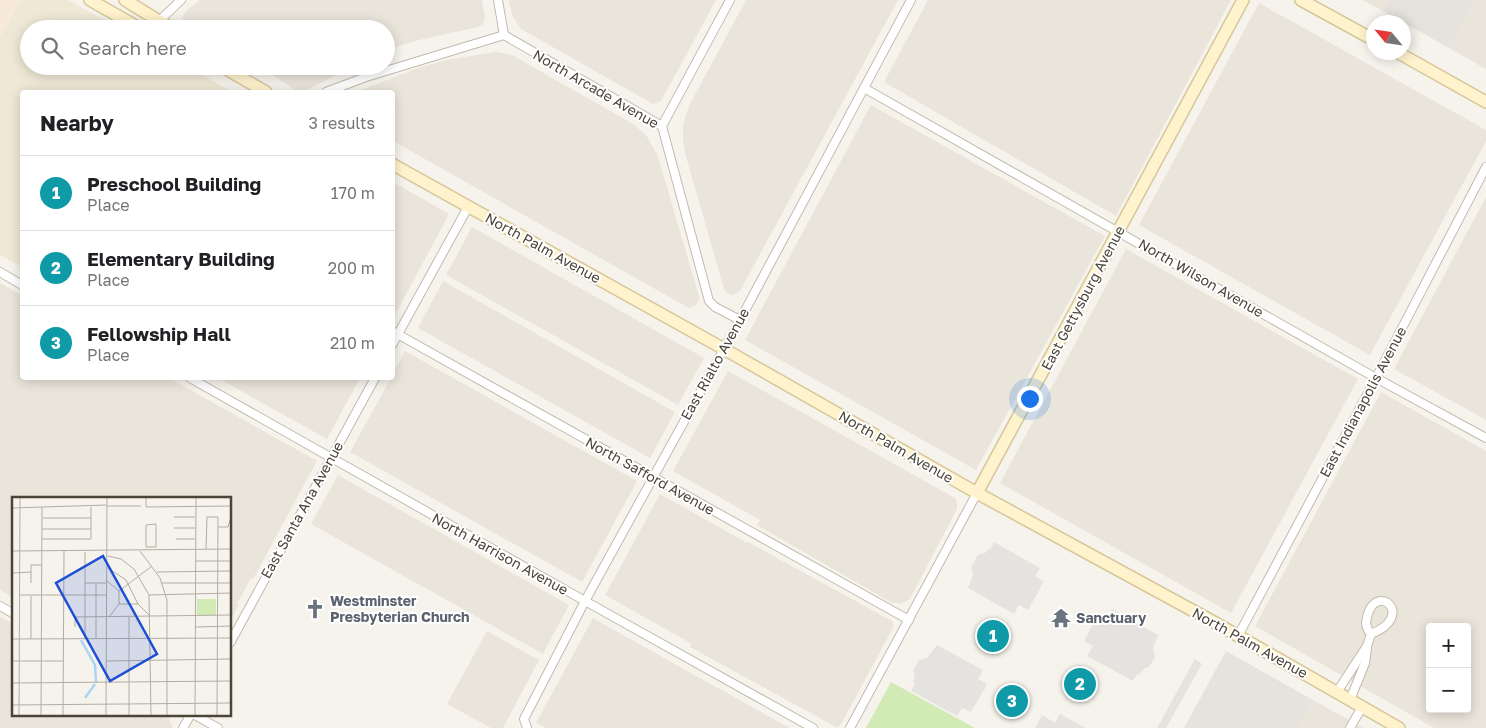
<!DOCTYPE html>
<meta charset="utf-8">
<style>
body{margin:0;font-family:"Golos Text",sans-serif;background:#f6f6f6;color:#202124}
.controls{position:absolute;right:15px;bottom:15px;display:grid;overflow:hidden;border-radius:5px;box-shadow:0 2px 12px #0003}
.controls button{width:45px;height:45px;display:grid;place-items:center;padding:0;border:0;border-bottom:1px solid #e0e0e0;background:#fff;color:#202124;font:25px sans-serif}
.compass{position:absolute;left:1366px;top:15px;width:45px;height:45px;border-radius:50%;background:#fff;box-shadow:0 2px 12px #0003;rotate:299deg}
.you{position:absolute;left:1029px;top:398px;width:18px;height:18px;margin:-12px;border:4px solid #fff;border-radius:50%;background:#1a73e8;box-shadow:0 0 0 8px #1a73e833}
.badge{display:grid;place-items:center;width:32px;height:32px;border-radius:50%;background:#fc3f1d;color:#fff;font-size:16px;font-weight:700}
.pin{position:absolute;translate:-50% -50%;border:2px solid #fff;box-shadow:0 1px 5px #0006}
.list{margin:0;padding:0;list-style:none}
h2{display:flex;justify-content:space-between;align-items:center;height:65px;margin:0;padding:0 20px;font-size:21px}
h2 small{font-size:16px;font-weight:400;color:#757577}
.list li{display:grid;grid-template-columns:32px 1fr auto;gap:15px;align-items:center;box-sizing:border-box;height:75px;padding:0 20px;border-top:1px solid #e0e0e0}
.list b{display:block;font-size:19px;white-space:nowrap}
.list p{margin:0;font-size:16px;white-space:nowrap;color:#757577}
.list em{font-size:16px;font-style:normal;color:#757577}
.icon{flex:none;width:28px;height:28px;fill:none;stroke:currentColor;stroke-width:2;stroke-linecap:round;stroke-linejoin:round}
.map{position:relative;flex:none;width:1486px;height:728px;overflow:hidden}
.search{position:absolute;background:#fff;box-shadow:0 2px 12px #0003;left:20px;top:20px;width:375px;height:55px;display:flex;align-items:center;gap:12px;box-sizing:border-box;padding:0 18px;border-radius:28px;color:#757577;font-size:19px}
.panel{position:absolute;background:#fff;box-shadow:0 2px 12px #0003;left:20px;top:90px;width:375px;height:290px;border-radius:5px}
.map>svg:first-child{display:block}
.residential{fill:#eae5da;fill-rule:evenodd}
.commercial{fill:#f7ead8}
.industrial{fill:#e6e2dd}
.education{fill:#efe8d6}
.green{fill:#d2eab5}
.parking{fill:#e5e3e0}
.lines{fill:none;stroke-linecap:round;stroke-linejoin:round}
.street-casing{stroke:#c2bbae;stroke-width:10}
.secondary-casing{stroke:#d6c79b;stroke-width:14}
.street{stroke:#fff;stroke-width:8}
.secondary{stroke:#fff3cd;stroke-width:11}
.labels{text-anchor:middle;stroke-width:4;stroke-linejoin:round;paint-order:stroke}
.street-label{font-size:14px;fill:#4b4439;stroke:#fff}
.worship-label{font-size:14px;font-weight:bold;fill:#5b616d;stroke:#fff;text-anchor:start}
.inset-river{fill:none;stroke:#a9d4f2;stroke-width:2.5}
.inset-road{fill:none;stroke:#b2ada4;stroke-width:1}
.view{fill:#1d4ed8;fill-opacity:0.15;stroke:#1d4ed8;stroke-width:2.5}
.inset-edge{fill:none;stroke:#4b4439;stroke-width:2.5}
</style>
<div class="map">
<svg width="1486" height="728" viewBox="0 0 1486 728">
<rect width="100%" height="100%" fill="#f6f3ec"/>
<g class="residential">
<polygon points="200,0 482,0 485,18 483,24 478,27 419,40 399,46 386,52 386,29 199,29 182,18 186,11"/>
<polygon points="509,0 716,0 661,101 653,104 521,29 512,15"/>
<polygon points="746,0 898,0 740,291 733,295 726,292 724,289 685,153 683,140 683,127 686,114 691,102"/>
<polygon points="928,0 1231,0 1116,216 884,82"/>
<polygon points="1363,0 1389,0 1383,11"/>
<polygon points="1475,0 1486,0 1486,69 1449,48"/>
<polygon points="1259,3 1486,130 1486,141 1370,355 1139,225"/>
<polygon points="495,52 512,55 633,124 646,135 657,154 664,177 699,296 699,300 696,305 690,308 687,307 393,141 392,92 356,92 418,68 446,60"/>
<polygon points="259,66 354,66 305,91 297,91"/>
<polygon points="871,105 1105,236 976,470 745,340"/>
<polygon points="393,182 449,214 395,315 392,314"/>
<polygon points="1486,197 1486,420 1394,369"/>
<polygon points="472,227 704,358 678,405 446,275"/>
<polygon points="1126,249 1358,379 1231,613 1000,483"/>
<polygon points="443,281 675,412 650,458 418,328"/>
<polygon points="0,283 22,295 22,378 169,378 317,461 253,579 251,578 237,604 239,605 230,621 230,498 14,498 14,598 0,590"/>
<polygon points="405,351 637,481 582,582 350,452 391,378 392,378 393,374"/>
<polygon points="728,371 955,498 957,504 957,509 910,599 902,603 892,603 757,525 760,520 673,471"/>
<polygon points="218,378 360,378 327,439"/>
<path d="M1381,392L1486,451V728H1434L1255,626ZM1430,627H1467V709H1430Z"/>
<polygon points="338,475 569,605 543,654 311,524"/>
<polygon points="660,494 747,543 748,542 892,621 894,626 840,726 836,727 690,647 692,644 605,595"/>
<polygon points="0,617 14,624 14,714 168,714 171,725 173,726 172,728 0,728"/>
<polygon points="593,618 680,667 790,728 546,728 536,723"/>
<polygon points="487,631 539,660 503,728 491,728 447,704"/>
<polygon points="1313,700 1363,728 1297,728"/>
</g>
<polygon class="commercial" points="0,0 21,0 0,38"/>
<g class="industrial">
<polygon points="1389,0 1475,0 1449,48 1383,11"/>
<polygon points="1226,651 1313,700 1297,728 1184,728"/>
</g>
<polygon class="education" points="21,0 68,0 120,29 29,29 29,66 186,66 233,92 22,92 22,267 0,255 0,38"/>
<polygon class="green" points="891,682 975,728 866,728"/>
<g class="parking">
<polygon points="994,542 1040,568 1035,576 1044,581 1028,610 1019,605 1014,614 968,588 973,575 971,567 978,555 985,553 988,549 990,549"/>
<polygon points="1112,609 1158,635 1153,648 1155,657 1149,667 1145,668 1139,675 1137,674 1133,681 1087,656 1093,646 1084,641 1099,613 1108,618"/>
<polygon points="937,645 983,670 978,679 987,684 971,712 962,708 957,716 911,691 915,683 913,682 915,674 913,671 919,660 927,658"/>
<polygon points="1195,659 1202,664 1166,728 1157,728"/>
<polygon points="1060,714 1086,728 1035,728 1042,715 1055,723"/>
</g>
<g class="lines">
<defs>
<g id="street">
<polyline points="498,0 504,35"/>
<polyline points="159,21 181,0"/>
<polyline points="864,88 1376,378 1486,438"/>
<polyline points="326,92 366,77 504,35 662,126 709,301 715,307 740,320"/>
<polyline points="662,126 730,0"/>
<polyline points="0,272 22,285"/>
<polyline points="392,331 909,620"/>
<polyline points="392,345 468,207"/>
<polyline points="190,378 585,601 813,728"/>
<polyline points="0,606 14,614"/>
<polyline points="1238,636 1376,378 1486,167"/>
<polyline points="230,643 375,378"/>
<path d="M1337,692L1367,646L1371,634C1417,616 1376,580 1367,617C1365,624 1366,629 1371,634"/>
<polyline points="1350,700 1365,663 1367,648"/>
<polyline points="193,714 218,728"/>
<polyline points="183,728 191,714"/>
<polyline points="527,728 524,719 585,601 740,320 911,0"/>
<polyline points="850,728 977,493"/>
<polyline points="1350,728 1362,707"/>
</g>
<g id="secondary">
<polyline points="90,0 141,29"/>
<polyline points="125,0 172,29"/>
<polyline points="1301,0 1374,40"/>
<polyline points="1397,52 1486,102"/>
<polyline points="221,66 266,92"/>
<polyline points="392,164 724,349 977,493 1212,621 1399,728"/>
<polyline points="977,493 1243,0"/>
</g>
</defs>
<use href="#street" class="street-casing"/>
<use href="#secondary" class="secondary-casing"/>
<use href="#street" class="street"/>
<use href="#secondary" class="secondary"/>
</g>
<defs>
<symbol id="church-bare" viewBox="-9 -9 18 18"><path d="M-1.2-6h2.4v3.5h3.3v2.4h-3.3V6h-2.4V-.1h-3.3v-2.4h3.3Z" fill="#6b7280" stroke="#fff" stroke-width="2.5" paint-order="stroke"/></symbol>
<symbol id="temple-bare" viewBox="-9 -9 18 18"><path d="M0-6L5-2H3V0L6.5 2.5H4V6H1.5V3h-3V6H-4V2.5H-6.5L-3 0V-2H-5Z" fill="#6b7280" stroke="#fff" stroke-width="2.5" paint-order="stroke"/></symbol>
</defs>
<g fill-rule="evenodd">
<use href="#church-bare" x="301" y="595" width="28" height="28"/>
<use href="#temple-bare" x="1047" y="604" width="28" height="28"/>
</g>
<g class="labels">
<g class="street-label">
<text transform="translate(596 89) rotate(30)" y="5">North Arcade Avenue</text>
<text transform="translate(543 248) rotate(29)" y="5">North Palm Avenue</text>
<text transform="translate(1201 278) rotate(30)" y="5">North Wilson Avenue</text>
<text transform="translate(1083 298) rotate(-62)" y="5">East Gettysburg Avenue</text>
<text transform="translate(715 364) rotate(-61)" y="5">East Rialto Avenue</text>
<text transform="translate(1363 402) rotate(-62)" y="5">East Indianapolis Avenue</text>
<text transform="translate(896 447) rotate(30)" y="5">North Palm Avenue</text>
<text transform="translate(650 476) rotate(29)" y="5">North Safford Avenue</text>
<text transform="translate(302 510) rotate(-61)" y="5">East Santa Ana Avenue</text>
<text transform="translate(500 554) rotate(29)" y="5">North Harrison Avenue</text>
<text transform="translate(1250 643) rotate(29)" y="5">North Palm Avenue</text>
</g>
<g class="worship-label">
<text x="330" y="606">Westminster<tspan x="330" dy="16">Presbyterian Church</tspan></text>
<text x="1076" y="623">Sanctuary</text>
</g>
</g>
<g transform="translate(12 497)">
<rect width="219" height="219" fill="#f6f3ec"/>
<path d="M185,102H204V118H185Z" fill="#d2eab5"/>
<path class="inset-river" d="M69,143L83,168L84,185M73,201L83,187"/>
<path class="inset-road" d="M134,0V10L219,9M95,9H129M0,11L94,8M162,20H183M31,21H79M144,27V50H134V28ZM206,30H216L219,20M162,31H183M30,32H79M30,42H79V10M164,42H183M194,52L195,20H206L205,218M0,54L219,52M128,54L148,81L155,103V218M96,59L109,62L122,72L137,98L139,218M184,64H219M96,71L114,83L126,107L138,119M145,75L219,74M0,76L19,75M95,84L107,94V107L97,120M19,86V68H30M73,86H94M150,86H219M107,94L140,69M7,98H95M137,98L219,96M107,107H126M63,130V120L219,118M183,130L219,129M0,142L219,141M19,142V99M73,142V55M84,142V86M0,164H51M95,164L219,162M0,186L219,184M0,208L219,206M7,218L8,0M29,218L30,10M51,218L52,53M94,218L95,0M117,218V120M183,218L184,0"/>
<path class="view" d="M91,59L145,157L98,184L44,86Z"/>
<rect width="219" height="219" class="inset-edge"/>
</g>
</svg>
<div class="controls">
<button>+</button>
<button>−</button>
</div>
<svg class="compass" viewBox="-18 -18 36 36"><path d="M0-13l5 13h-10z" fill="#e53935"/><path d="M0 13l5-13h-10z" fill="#757577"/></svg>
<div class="you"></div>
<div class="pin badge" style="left:993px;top:636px;background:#0f9aa8">1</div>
<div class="pin badge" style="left:1080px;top:684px;background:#0f9aa8">2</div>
<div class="pin badge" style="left:1012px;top:701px;background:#0f9aa8">3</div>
<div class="search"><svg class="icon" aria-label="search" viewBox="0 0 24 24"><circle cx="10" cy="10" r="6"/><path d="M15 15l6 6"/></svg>Search here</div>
<section class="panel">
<h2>Nearby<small>3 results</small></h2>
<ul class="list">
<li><span class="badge" style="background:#0f9aa8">1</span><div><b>Preschool Building</b><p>Place</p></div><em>170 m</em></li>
<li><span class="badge" style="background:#0f9aa8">2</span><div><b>Elementary Building</b><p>Place</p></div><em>200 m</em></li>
<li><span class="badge" style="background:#0f9aa8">3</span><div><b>Fellowship Hall</b><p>Place</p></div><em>210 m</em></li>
</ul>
</section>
</div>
